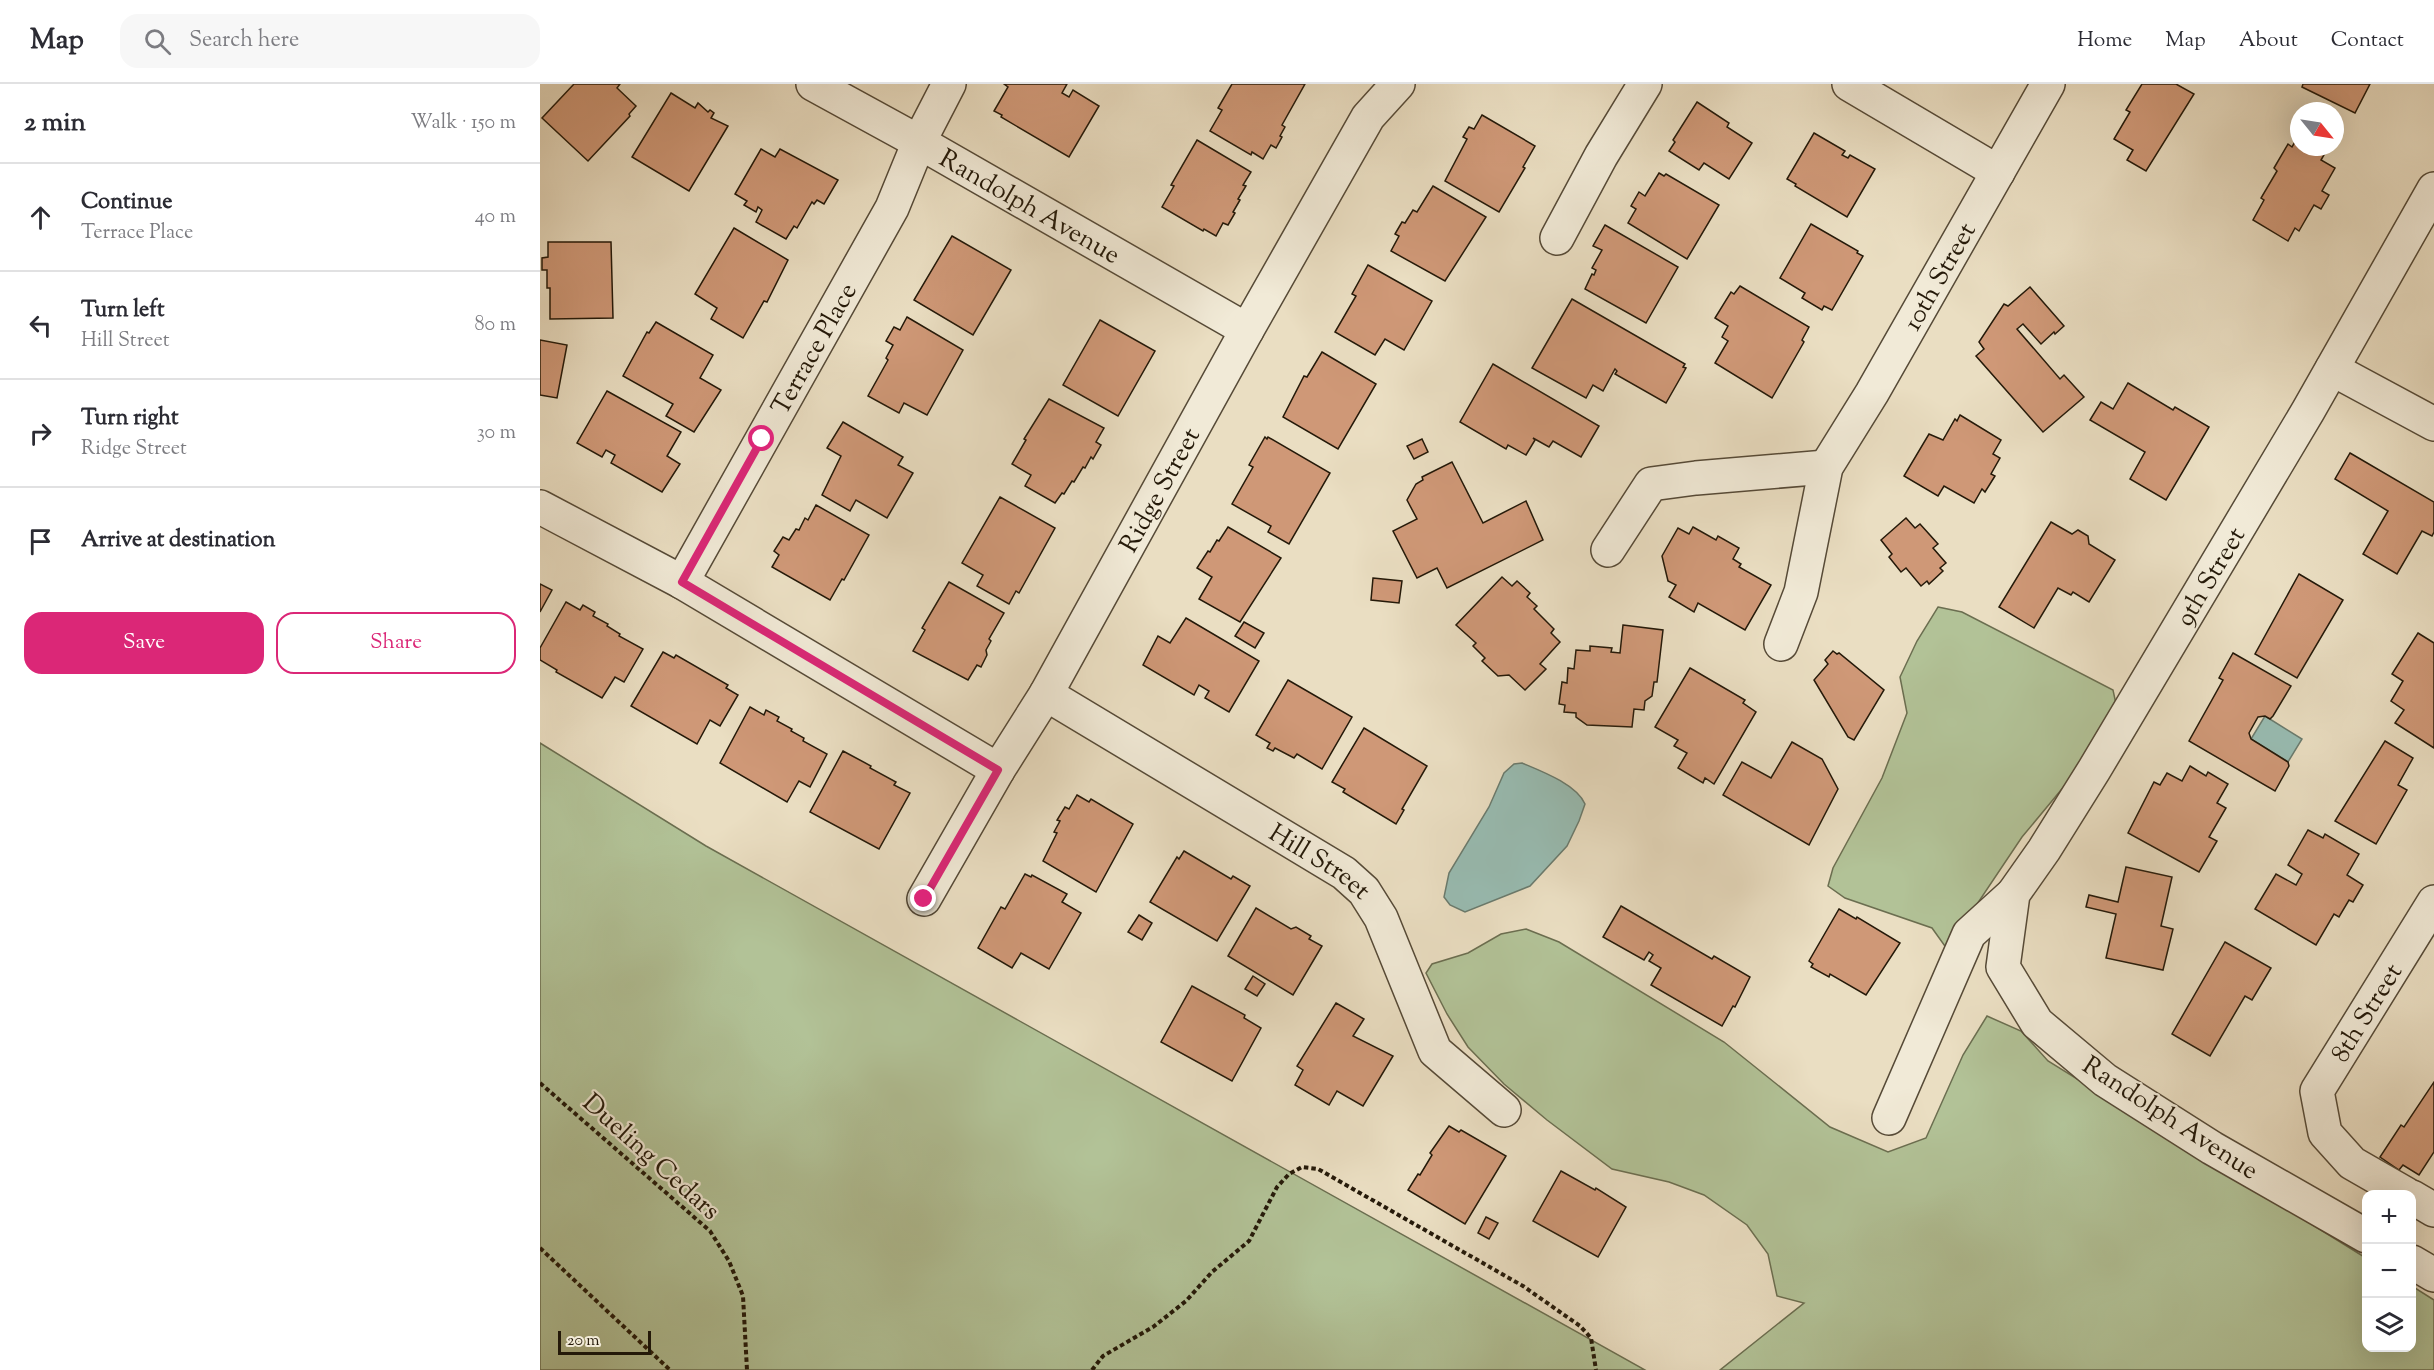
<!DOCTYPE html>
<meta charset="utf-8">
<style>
body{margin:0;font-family:"Sorts Mill Goudy",serif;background:#f7f7f7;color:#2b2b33}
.controls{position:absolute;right:18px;bottom:18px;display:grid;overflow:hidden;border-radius:12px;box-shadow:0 6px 24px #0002}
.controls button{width:54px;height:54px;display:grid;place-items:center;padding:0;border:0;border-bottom:2px solid #e1e1e2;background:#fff;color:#2b2b33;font:30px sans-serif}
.compass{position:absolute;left:1750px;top:18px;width:54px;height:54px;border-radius:50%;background:#fff;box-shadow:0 6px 24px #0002;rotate:120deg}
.scale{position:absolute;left:18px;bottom:15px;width:93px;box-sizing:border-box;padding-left:6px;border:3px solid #241909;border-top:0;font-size:16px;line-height:21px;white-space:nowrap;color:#241909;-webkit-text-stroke:4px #f1ead7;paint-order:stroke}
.stop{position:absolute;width:18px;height:18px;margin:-14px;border:4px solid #db2777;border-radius:50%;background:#fff}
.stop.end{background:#db2777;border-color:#fff;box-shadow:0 2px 6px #0008}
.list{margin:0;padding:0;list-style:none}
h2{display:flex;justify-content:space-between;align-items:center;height:78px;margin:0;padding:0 24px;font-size:26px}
h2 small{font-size:20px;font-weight:400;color:#7c7c81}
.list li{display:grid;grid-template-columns:39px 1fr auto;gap:18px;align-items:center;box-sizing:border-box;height:108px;padding:0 24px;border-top:2px solid #e1e1e2}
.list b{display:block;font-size:22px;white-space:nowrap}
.list p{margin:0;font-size:20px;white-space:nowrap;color:#7c7c81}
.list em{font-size:20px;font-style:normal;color:#7c7c81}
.actions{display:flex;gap:12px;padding:18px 24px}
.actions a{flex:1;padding:14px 0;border:2px solid #db2777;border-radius:18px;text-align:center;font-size:21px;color:#db2777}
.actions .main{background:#db2777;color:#fff}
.icon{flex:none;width:33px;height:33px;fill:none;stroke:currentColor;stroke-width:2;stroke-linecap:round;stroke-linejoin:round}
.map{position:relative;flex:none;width:1894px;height:1286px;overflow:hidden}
header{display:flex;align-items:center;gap:36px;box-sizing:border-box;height:84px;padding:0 30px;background:#fff;border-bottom:2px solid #e1e1e2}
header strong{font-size:28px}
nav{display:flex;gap:33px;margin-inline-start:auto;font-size:21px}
.search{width:420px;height:54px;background:#f7f7f7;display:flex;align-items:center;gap:15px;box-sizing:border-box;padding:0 21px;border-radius:18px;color:#7c7c81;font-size:22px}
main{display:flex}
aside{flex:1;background:#fff}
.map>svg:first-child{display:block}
.green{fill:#b2c297;stroke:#6b6e50;stroke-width:1.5}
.water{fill:#98bcb2;stroke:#6a7b6e;stroke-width:1.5}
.building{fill:#cf9877;stroke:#241909;stroke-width:1.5}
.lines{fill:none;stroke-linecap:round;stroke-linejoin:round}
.minor-casing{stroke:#564a37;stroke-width:36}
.path{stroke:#241909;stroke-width:4;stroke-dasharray:4.5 3;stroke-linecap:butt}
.minor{stroke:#f1ead7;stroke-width:33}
.route{stroke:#db2777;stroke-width:8}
.labels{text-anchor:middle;stroke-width:4.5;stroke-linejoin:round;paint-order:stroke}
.street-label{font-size:26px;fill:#241909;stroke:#f1ead7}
</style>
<header>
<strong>Map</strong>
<div class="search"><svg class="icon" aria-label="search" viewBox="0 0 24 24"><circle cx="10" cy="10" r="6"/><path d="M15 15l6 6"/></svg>Search here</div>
<nav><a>Home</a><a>Map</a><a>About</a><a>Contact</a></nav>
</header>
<main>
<aside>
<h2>2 min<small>Walk · 150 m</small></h2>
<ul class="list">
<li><svg class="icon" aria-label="ahead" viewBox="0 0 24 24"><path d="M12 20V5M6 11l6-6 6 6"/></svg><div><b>Continue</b><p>Terrace Place</p></div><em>40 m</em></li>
<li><svg class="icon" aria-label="left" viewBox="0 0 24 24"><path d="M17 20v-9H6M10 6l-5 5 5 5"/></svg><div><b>Turn left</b><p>Hill Street</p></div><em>80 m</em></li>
<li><svg class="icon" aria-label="right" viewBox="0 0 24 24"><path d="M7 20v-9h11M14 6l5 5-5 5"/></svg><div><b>Turn right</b><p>Ridge Street</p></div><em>30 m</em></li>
<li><svg class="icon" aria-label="arrive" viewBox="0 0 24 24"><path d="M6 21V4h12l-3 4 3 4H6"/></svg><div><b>Arrive at destination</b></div></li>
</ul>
<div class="actions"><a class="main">Save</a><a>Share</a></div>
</aside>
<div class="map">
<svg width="1894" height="1286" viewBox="0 0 1894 1286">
<rect width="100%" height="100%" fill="#eadec2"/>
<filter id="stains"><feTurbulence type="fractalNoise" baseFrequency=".00333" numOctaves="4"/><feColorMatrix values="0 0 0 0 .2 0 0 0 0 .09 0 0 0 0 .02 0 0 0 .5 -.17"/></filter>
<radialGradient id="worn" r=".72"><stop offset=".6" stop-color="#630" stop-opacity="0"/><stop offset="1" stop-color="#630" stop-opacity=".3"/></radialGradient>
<g class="green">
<polygon points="1398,523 1422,528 1573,606 1576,620 1531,694 1482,753 1407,865 1392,844 1305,814 1288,802 1293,784 1342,694 1367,629 1360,593 1377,557"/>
<polygon points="0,659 166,762 1105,1286 0,1286"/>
<polygon points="986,845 1019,858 1184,958 1290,1043 1348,1068 1386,1054 1423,971 1447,932 1481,947 1508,977 1826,1174 1826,1264 1872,1264 1872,1202 1894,1216 1894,1286 1180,1286 1264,1219 1237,1212 1228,1170 1207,1141 1164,1111 1129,1098 1072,1085 1007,1036 964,1000 928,963 907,930 886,889 892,880 928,869 961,850"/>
</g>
<g class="water">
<polygon points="1725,632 1762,655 1748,678 1711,655"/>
<path d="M982,679C1001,687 1036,700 1045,720L1039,737L1027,762L990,802L925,828L910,821L904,813L909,789L949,723L964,689L974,680Z"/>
</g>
<g class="building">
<polygon points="34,0 80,0 77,4 96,22 89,30 90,32 48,77 2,34"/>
<polygon points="464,0 527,0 522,9 529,13 533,6 559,22 529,73 461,33 462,31 454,27 468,3"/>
<polygon points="692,0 765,0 742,41 745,43 740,52 742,53 736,64 731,61 723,75 712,68 711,71 670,47 682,26 678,24"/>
<polygon points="1602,0 1636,0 1654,10 1606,87 1587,76 1593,66 1574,55 1590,28 1586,26"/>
<polygon points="1763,0 1830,0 1815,29 1762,3"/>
<polygon points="131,9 155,24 158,19 168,28 170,26 174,29 171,34 188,42 149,107 92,73"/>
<polygon points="1157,18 1189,39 1187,43 1212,59 1189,95 1164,79 1159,86 1129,67 1135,58 1133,56"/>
<polygon points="942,31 995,62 983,83 985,84 959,128 905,97 927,55 923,53 929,43 934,45"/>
<polygon points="1274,49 1305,67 1302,71 1308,74 1310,71 1335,85 1307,133 1255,102 1256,100 1247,95"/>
<polygon points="1759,51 1759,63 1788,64 1781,76 1795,84 1782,107 1789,111 1781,125 1774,121 1759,147 1755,144 1748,157 1713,136 1724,116 1721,114 1737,87 1734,84 1748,60 1752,63"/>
<polygon points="657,56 711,88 703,101 706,102 698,115 700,116 693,128 695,129 688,141 683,139 676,152 664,145 663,147 622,123 634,102 631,101"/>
<polygon points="221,65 235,73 240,65 298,96 284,120 277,116 274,120 272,118 257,144 254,142 246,155 216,138 222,126 218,123 216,128 204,121 207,117 195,110"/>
<polygon points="1119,89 1124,92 1126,90 1179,121 1147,175 1088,139 1096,125 1091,122 1099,108 1105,112"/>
<polygon points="893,102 946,133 905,197 851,167 859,152 855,150 862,138 865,139 873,126 877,128"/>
<polygon points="1271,140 1318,167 1317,169 1323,172 1292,226 1284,222 1282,226 1262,214 1265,209 1240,194"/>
<polygon points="1065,141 1138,183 1106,239 1045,205 1052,190 1054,191 1056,186 1052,184 1062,166 1053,162"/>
<polygon points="194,144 248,176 227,218 224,217 203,254 171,235 177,224 155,210"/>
<polygon points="412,152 471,186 433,251 374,216"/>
<polygon points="8,158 71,158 73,234 10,235 10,204 7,204 7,186 2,186 2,174 8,173"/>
<polygon points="828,181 892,217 864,266 845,255 835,271 795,248 816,212 812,210"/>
<polygon points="1200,202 1269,243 1262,256 1264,258 1232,314 1175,279 1188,257 1182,253 1188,242 1175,234 1191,208 1194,210"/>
<polygon points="1490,203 1524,242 1515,250 1514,248 1501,260 1483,240 1477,245 1520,295 1524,291 1544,313 1503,348 1436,272 1444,265 1439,258 1464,220 1468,222"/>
<polygon points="1032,215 1145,280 1143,283 1146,284 1126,319 1075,290 1077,287 1075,285 1063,307 1053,301 1046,314 992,284"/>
<polygon points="367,233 423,266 387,331 364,319 359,329 328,312 348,276 346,274 353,261 346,257 354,243 360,246"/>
<polygon points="560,236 615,267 578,332 523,301"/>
<polygon points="116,238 173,271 160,294 181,306 154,348 126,332 133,320 83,292 107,248 109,249"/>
<polygon points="0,256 27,261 17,314 0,311"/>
<polygon points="782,268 836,300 798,365 743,333 764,292 767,293"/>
<polygon points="953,280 1059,342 1041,373 1013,357 1009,363 993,354 995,356 986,371 968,361 966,365 920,338"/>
<polygon points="1588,299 1633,326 1635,323 1669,343 1626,416 1590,395 1605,368 1550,336 1561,318 1573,325"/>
<polygon points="67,307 141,348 127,372 140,380 122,408 71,379 75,371 66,366 62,373 37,359"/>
<polygon points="509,315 564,344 556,358 561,361 553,375 551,373 545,384 543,383 534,398 532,397 524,410 522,409 515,419 485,402 491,391 472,380 486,356 484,355"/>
<polygon points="1420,331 1461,356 1453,370 1460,374 1451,390 1455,392 1445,408 1442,405 1434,419 1404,402 1398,412 1364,392 1389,350 1403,356 1415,335 1417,337"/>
<polygon points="303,338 363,373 358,381 373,389 347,434 316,416 310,427 282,411 301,372 287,364"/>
<polygon points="725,353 727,355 728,353 790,389 749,460 728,448 731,442 692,420 713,383 709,381"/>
<polygon points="882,355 888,368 874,375 867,362"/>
<polygon points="1810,369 1894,418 1894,448 1892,452 1882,447 1857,490 1823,470 1848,427 1795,395"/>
<polygon points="912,378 943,439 986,417 1003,456 907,504 897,484 877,494 853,447 877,435 867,416 876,400 883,396 882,393"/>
<polygon points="460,413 515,444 479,509 476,507 469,520 437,502 443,491 422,479"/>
<polygon points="276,421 329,451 304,496 302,495 290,516 232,483 239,471 234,467 243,453 249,456 256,445 259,446 265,434 268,436"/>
<polygon points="1366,434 1375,444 1380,440 1398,460 1393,464 1406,479 1400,484 1403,487 1389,500 1387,497 1381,502 1366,484 1361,488 1349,473 1352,470 1341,456"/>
<polygon points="1511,438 1532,450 1538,446 1548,452 1549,460 1575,476 1549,518 1533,508 1531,511 1518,504 1494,544 1459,523"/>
<polygon points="688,443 741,474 700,538 659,515 672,493 657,484 668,467 670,468 677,456 679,457"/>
<polygon points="1153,443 1176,456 1178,452 1199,464 1193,475 1201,480 1199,483 1231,501 1205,546 1158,519 1154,528 1129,513 1136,501 1128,497 1122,472 1138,444 1149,450"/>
<polygon points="1759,490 1803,516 1757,594 1715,570"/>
<polygon points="962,493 972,502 977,497 990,509 987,513 997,522 994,525 1014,545 1011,549 1020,558 1000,580 1006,585 985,606 969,591 958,592 942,577 945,574 933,562 936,559 916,541"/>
<polygon points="833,494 862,497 859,519 831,516"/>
<polygon points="409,498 464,529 449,555 451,557 446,566 447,571 441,583 437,581 428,596 373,567 385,546 382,544"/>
<polygon points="0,500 12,506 0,528"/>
<polygon points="26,518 40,526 43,521 55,528 53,532 68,540 67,542 80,550 79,552 103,565 84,598 75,593 62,614 16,588 17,586 0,576 0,564"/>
<polygon points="646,534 719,577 689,628 665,614 669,607 659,601 654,611 603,581 618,552 630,559"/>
<polygon points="704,538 724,549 715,564 695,552"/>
<polygon points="1083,541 1123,546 1117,598 1114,598 1112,612 1105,617 1104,626 1094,625 1092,643 1047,641 1036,633 1036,629 1024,628 1025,621 1019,620 1022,598 1027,599 1028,584 1034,585 1036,566 1050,567 1050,562 1072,564 1071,568 1080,569"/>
<polygon points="1878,549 1894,559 1894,664 1855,639 1864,626 1851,617 1863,597 1852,590"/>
<polygon points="1293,567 1297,570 1299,569 1344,606 1314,656 1308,653 1274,596 1288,580 1285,576"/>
<polygon points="123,568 134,574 136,571 188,601 186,604 198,611 180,642 170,636 157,660 91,622"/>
<polygon points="1693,569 1751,602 1733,632 1730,635 1725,632 1718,633 1709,649 1711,655 1748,678 1749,682 1735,707 1649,657 1683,596 1679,594"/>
<polygon points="1150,584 1205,616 1203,619 1216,628 1174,700 1165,694 1163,699 1138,684 1147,669 1134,662 1138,656 1115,643"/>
<polygon points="748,596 812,633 782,685 757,670 754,674 735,664 733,667 727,664 730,659 716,651"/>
<polygon points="210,623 224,631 226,626 239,633 237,637 252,645 251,647 264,654 263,657 287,670 270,703 259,697 247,718 180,679"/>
<polygon points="824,644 887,682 862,725 864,726 856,740 803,708 805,705 792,698"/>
<polygon points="1845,657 1873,674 1858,701 1867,706 1836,760 1795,737"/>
<polygon points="1252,658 1282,675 1298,705 1269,761 1183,711 1202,678 1231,694"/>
<polygon points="303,667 331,682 330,684 356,698 354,701 370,709 339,765 270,728"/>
<polygon points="1650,682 1666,692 1668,688 1688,700 1677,719 1686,724 1669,753 1677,757 1659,788 1588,749 1614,698 1620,701 1627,689 1642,697"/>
<polygon points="537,711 549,718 551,715 593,740 556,808 503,777 517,749 514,748 520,737 517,736 525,723 529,725"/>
<polygon points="1768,746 1783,754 1785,750 1819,770 1807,791 1823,801 1813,818 1809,816 1799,833 1794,830 1776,861 1715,825 1736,790 1756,801 1762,790 1748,781"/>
<polygon points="644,767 691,795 693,792 710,802 677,857 610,818 637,773 639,775"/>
<polygon points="1586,783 1632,793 1621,842 1633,845 1623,886 1566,874 1576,830 1546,823 1549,811 1578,818"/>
<polygon points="485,790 491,793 492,791 527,810 522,818 541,829 509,885 481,869 472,884 438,864 461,823 465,825"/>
<polygon points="1081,822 1172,875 1174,872 1210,893 1195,923 1193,922 1182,942 1111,901 1121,884 1109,877 1113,871 1109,868 1104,876 1063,853"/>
<polygon points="716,824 751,845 756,843 771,852 769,855 782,862 753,911 688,872"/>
<polygon points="1299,825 1316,835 1317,833 1360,859 1326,911 1290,890 1289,893 1271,883 1273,880 1269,877"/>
<polygon points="599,831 612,839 602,856 588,848"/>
<polygon points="1685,858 1731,884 1712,916 1705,912 1670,972 1632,950"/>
<polygon points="713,892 725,900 717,912 705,905"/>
<polygon points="652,902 705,931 704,934 721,944 692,997 621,958"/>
<polygon points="796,919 824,935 813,952 853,972 823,1022 797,1007 789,1021 755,1001 763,986 757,982"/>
<polygon points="1894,998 1894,1068 1879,1091 1863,1081 1859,1086 1840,1073 1861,1041 1864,1043"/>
<polygon points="909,1042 919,1048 921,1046 966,1072 925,1140 868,1106 878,1090 880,1091 892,1071 890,1069"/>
<polygon points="1021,1087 1055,1106 1056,1104 1086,1123 1058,1173 993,1137"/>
<polygon points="946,1133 958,1139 949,1155 938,1149"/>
</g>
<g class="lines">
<defs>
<g id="minor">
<path id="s1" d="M273,0L379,58L707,246"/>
<polyline points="1309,0 1458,88"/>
<polyline points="1017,154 1061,72 1105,0"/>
<polyline points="1792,285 1894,340"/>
<polyline points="0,423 142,498 458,686"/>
<polyline points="1068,466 1111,400 1156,394 1286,383"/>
<path id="s2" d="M142,498L352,124L379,58L409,0"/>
<path id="s3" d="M1241,560L1261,508L1286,383L1332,309L1508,0"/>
<path id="s4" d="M506,610L804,789L824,807L841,834L895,967L964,1026"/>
<path id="s5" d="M384,815L458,686L506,610L707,246L828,33L858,0"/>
<polyline points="1349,1034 1429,850 1473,810"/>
<path id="s6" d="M1866,1110L1812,1079L1785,1049L1777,1007L1894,818"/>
<polyline points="1872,1113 1894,1126"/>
<path id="s7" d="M1826,1152L1672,1064L1565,996L1497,939L1463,883L1473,810L1504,766L1554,686L1768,327L1894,105"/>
<polyline points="1872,1178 1894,1191"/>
</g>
</defs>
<use href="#minor" class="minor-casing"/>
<g class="path">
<polyline points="0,999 170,1147 189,1177 203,1212 207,1286"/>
<polyline points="0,1164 130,1286"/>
<polyline points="552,1286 563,1272 613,1243 646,1217 672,1188 709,1157 737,1103 749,1090 762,1083 778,1085 983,1202 1040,1242 1051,1254 1056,1286"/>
</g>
<use href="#minor" class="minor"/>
</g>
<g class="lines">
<polyline class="route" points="222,355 142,498 458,686 384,815"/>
</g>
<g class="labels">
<g class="street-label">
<text dy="9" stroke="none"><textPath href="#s1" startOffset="249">Randolph Avenue</textPath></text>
<text dy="9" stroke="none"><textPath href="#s3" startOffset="405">10th Street</textPath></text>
<text dy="9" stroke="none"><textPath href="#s2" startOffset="268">Terrace Place</textPath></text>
<text dy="9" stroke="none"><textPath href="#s5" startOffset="472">Ridge Street</textPath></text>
<text dy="9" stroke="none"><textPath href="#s7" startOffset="906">9th Street</textPath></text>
<text dy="9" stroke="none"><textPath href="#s4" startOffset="321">Hill Street</textPath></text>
<text dy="9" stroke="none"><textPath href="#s6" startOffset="238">8th Street</textPath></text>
<text transform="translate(1631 1033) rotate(33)" y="9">Randolph Avenue</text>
<text transform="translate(112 1072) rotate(42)" y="9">Dueling Cedars</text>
</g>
</g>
<rect width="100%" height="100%" filter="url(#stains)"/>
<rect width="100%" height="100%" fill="url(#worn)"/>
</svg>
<div class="controls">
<button>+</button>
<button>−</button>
<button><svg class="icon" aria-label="layers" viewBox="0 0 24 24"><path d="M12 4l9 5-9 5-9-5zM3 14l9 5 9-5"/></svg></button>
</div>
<svg class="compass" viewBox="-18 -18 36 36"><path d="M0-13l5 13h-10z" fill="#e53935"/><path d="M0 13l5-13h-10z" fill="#7c7c81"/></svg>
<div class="scale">20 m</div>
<div class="stop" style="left:222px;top:355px"></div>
<div class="stop end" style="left:384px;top:815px"></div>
</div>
</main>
